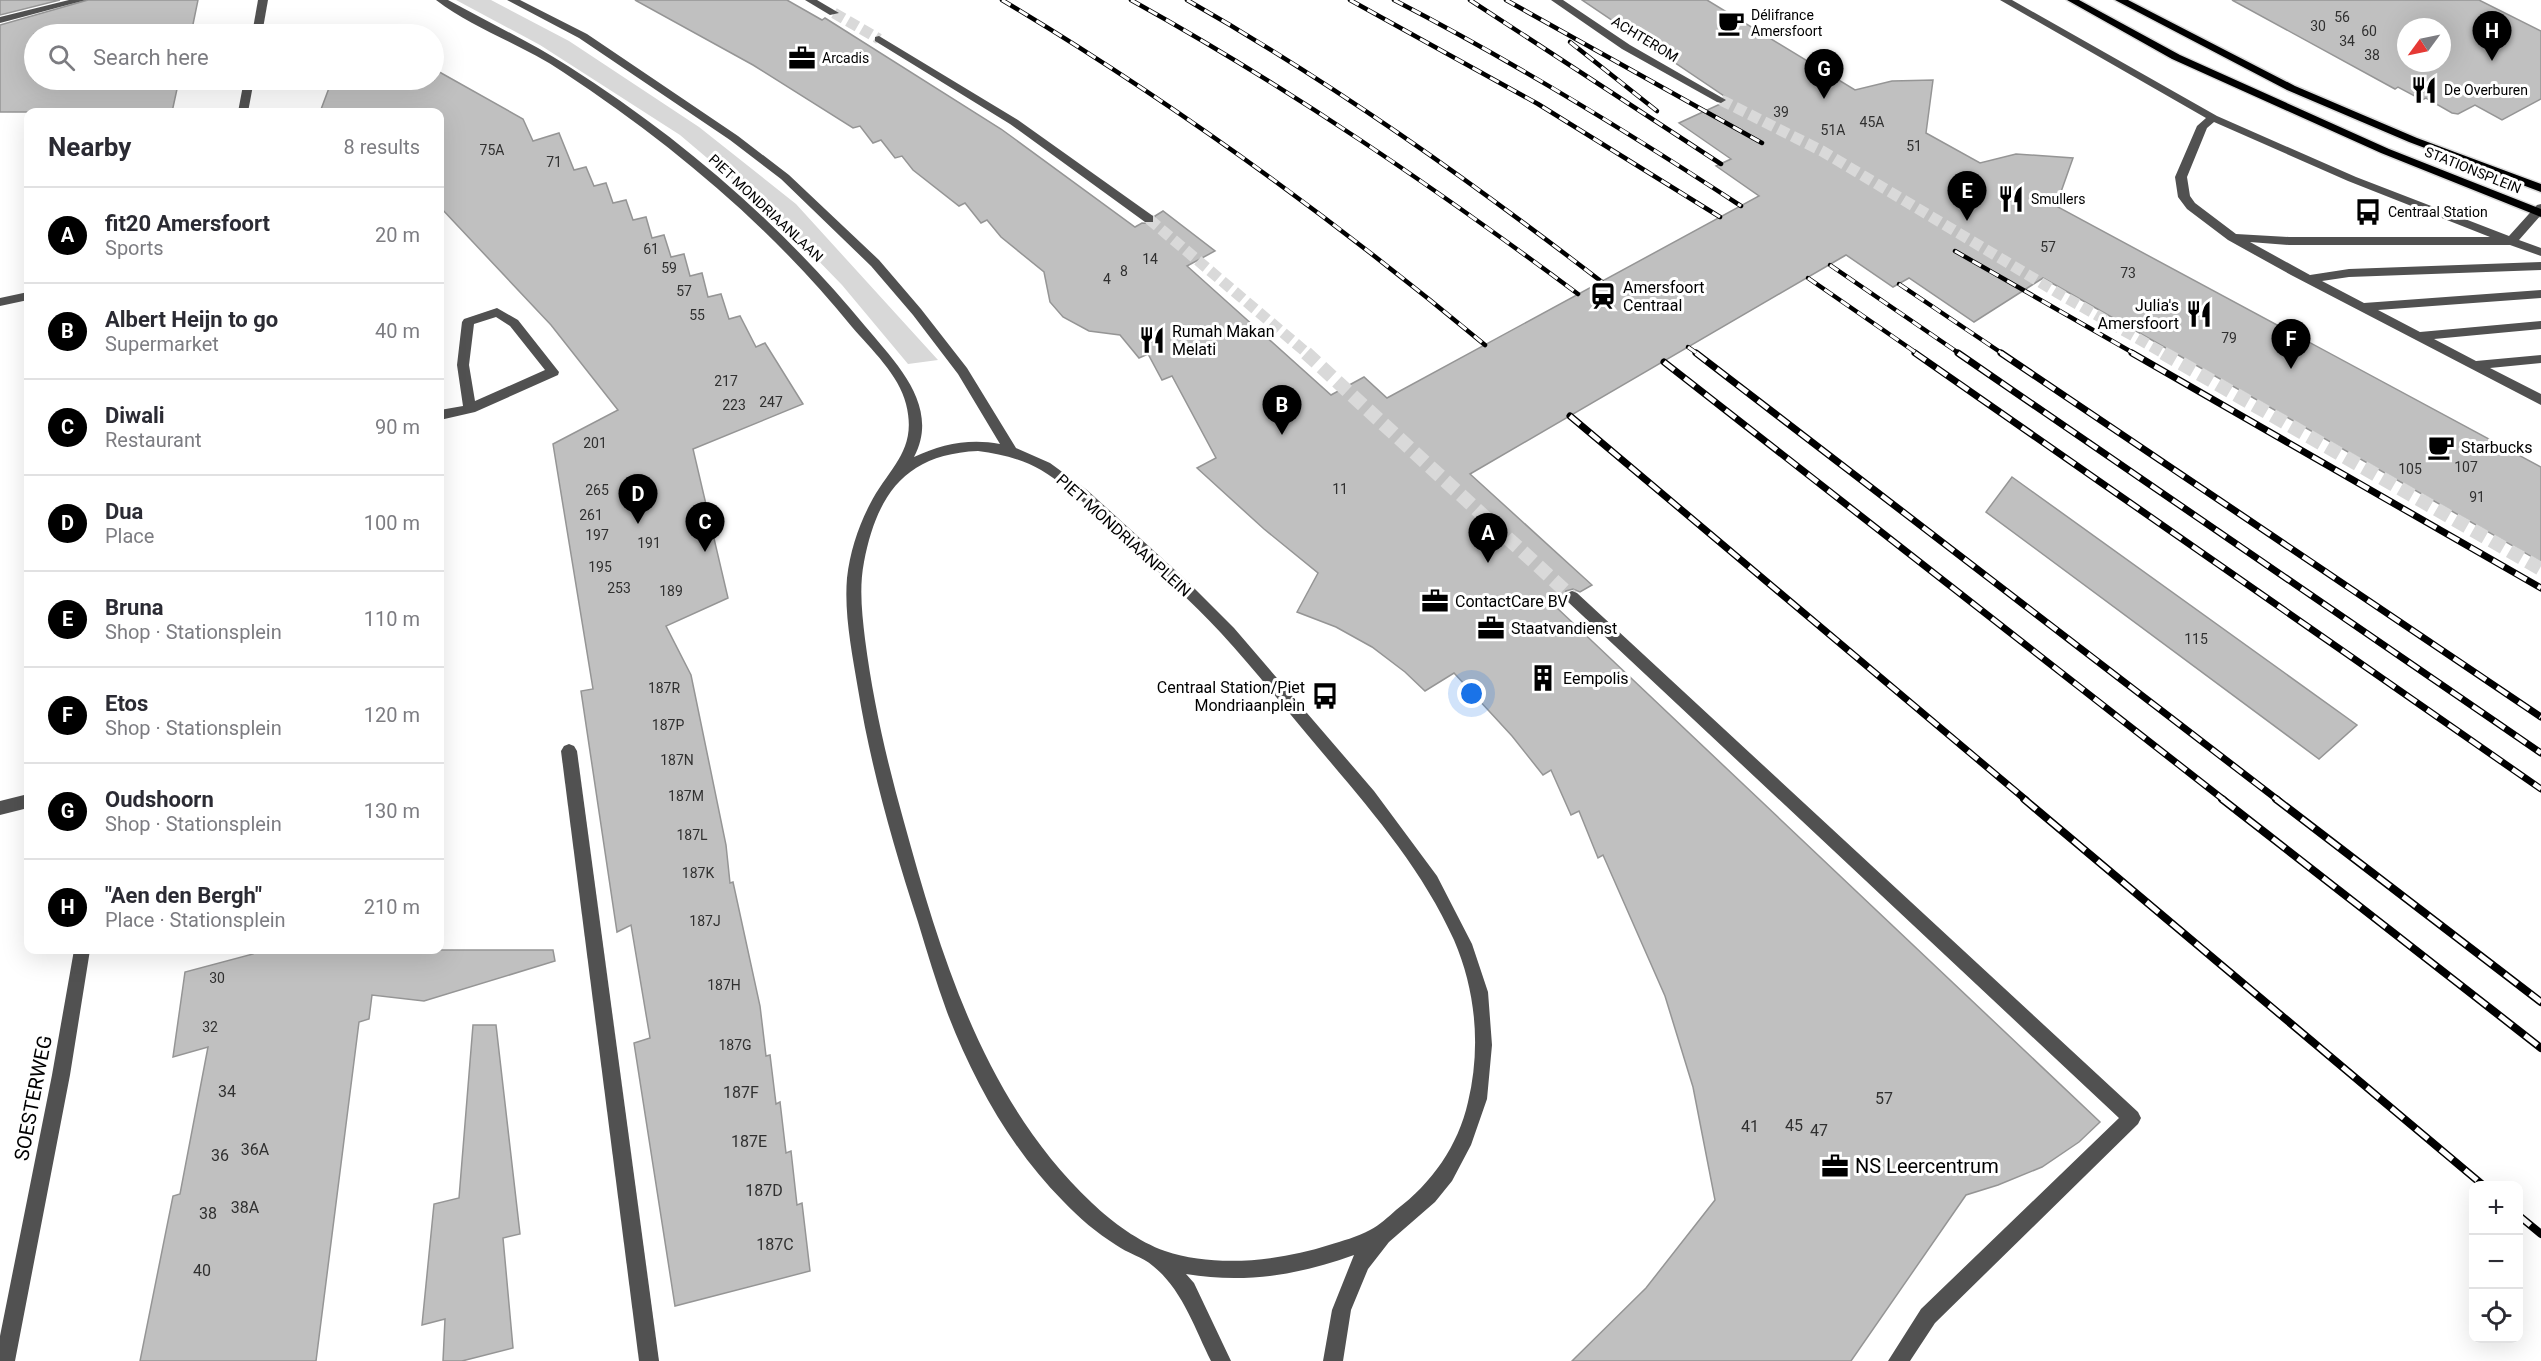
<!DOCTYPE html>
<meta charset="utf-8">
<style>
body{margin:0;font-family:Roboto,sans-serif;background:#f7f7f7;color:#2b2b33}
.controls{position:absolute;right:18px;bottom:18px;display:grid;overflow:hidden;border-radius:12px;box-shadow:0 6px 24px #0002}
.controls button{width:54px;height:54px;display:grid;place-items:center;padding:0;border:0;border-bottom:2px solid #e1e1e2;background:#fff;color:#2b2b33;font:30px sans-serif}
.compass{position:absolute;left:2397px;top:18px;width:54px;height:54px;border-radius:50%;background:#fff;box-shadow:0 6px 24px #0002;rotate:237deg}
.you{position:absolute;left:1472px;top:694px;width:21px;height:21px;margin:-15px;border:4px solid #fff;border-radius:50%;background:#1a73e8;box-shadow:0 0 0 9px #1a73e833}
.badge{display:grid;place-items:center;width:39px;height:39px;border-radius:50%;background:#000;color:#fff;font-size:20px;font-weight:700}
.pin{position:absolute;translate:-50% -50px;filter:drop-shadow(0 2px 3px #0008)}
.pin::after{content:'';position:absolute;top:32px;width:21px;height:18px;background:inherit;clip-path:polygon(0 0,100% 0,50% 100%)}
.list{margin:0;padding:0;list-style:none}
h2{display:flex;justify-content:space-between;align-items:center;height:78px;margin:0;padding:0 24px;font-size:26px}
h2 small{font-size:20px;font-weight:400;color:#7c7c81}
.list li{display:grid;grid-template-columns:39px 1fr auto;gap:18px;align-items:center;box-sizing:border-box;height:96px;padding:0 24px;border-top:2px solid #e1e1e2}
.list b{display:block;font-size:22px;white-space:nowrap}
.list p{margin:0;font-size:20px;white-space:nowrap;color:#7c7c81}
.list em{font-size:20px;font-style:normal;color:#7c7c81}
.icon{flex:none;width:33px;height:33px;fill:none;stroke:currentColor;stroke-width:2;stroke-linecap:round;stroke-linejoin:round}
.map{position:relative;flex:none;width:2541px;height:1361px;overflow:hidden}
.search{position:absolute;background:#fff;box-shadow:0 6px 24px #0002;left:24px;top:24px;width:420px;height:66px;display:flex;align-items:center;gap:15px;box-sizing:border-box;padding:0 21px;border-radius:33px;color:#7c7c81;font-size:22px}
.panel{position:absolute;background:#fff;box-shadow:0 6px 24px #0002;left:24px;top:108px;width:420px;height:846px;border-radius:12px}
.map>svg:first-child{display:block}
.green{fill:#d8d8d8}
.building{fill:#c0c0c0;stroke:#959595;stroke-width:1.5;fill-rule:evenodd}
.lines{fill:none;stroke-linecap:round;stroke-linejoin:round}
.minor-tunnel-far1{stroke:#d9d9d9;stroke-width:11;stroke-dasharray:11 5;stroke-linecap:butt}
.minor-tunnel{stroke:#d9d9d9;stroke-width:14;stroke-dasharray:14 7;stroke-linecap:butt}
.major-casing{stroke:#dbdbdb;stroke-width:3}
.minor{fill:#515151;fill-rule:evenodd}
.major{fill:#000;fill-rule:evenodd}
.rail-far2-casing{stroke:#000;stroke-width:4.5}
.rail-far1-casing{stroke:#000;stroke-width:7}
.rail-casing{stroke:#000;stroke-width:8}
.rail-far2{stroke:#fff;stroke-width:3;stroke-dasharray:10;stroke-linecap:butt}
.rail-far1{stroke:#fff;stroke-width:4.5;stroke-dasharray:13;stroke-linecap:butt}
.rail{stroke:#fff;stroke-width:5;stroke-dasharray:16;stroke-linecap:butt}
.labels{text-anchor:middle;stroke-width:6;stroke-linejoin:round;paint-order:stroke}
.far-poi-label{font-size:14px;fill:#000;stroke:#fff;text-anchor:start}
.number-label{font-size:14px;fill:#303030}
.far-street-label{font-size:14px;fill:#000;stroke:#fff}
.poi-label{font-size:16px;fill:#000;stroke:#fff;text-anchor:start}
.street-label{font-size:16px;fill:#000;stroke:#fff}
.near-number-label{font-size:16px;fill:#303030}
.near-street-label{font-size:20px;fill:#000;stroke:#fff}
.near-poi-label{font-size:20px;fill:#000;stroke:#fff;text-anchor:start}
</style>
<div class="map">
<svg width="2541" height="1361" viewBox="0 0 2541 1361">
<rect width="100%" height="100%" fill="#fff"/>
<polygon class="green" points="456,0 491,0 569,41 699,127 796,204 938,360 908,364 842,285 773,214 680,135 540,45"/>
<g class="building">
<polygon points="0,0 60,0 0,15"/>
<polygon points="88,0 198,0 191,34 34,34 34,80 179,80 172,112 0,112 0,25"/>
<polygon points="635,0 787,0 822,20 825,18 1001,129 1135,227 1142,223 1155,224 1155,216 1163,211 1215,251 1187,266 1331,395 1364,377 1387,398 1759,196 1716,166 1731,159 1679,123 1718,105 1722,105 1728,101 1727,98 1582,0 1707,0 1855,90 1892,81 1933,80 1926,133 1980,163 2016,154 2073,158 2056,206 2541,467 2541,562 2043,278 1974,322 1909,278 1893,287 1846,255 1470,474 1592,585 1580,592 1573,589 1566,591 1563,596 1565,602 1556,607 2100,1122 2079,1142 2042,1167 1998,1185 1966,1195 1851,1361 1572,1361 1646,1288 1715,1200 1693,1087 1665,996 1603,855 1598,858 1579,811 1571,815 1551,770 1543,775 1512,736 1454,673 1425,691 1405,672 1372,647 1336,627 1297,612 1318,573 1264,529 1197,468 1216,458 1172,376 1162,380 1148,354 1139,358 1120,335 1089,331 1063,317 1050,302 1044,272 1001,237 987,220 981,223 965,203 959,206 913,170 902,156 895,158 881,140 873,143 860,126 853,128 753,65"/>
<path d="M2232,0H2479L2541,31V99L2502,120L2475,105L2458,114L2452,113L2426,98L2422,100L2398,87L2395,89ZM2406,27H2442V63H2406Z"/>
<polygon points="434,69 523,119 533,141 559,133 574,170 586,167 594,186 606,183 613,203 626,200 633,220 646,217 652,238 664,235 671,257 684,254 690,276 702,273 708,297 721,294 729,319 740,316 756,347 765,343 803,404 693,449 728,598 666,626 691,675 726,845 730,883 733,882 760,1006 766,1056 770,1055 776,1104 780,1102 786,1153 791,1151 797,1205 802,1203 810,1271 675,1306 634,1043 650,1038 631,925 617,932 581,691 593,689 553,444 618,410 551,325 440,207 440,112 320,112 332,80 434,80"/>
<polygon points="2012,477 2357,725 2319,759 1986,512"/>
<polygon points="253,950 553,950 555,961 424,1001 372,995 369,1019 359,1022 316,1361 140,1361 173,1196 180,1194 208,1047 173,1057 185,972 253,954"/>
<polygon points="473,1025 496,1025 520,1234 503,1238 513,1348 462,1361 443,1361 445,1319 422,1325 434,1204 459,1198"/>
</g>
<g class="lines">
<g class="minor-tunnel-far1">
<polyline points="834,13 879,39"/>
<polyline points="1721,100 1822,151 2058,293 2165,354"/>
<polyline points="1149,219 1308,354"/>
</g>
<g class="minor-tunnel">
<polyline points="1306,353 1572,597"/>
<polyline points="2163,353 2541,569"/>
</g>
<defs>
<g id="major">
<polygon points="2067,0 2079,0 2180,55 2389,149 2541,209 2541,217 2381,153 2172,59"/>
<polygon points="2115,0 2128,0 2295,86 2417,138 2541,184 2541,192 2409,142 2287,90"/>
</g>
</defs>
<use href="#major" class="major-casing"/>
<g class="minor">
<polygon points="69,0 86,0 0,23 0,17"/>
<polygon points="258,0 268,0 262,34 252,34"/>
<path d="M436,0H448C488,22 530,42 568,66C680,137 781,224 865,326C895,362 941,406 914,457C941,444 970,438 1000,444L958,374L913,315L871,266L781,179L730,140L579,38L507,0H520L587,34L738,136L789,175L879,260L921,309L967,368L1016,448L1050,463L1087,490L1187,581L1234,628L1374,791L1437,876L1472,944L1488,992L1492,1045L1487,1099L1471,1145L1452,1181L1435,1202L1389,1242L1368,1269L1351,1310L1343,1361H1323L1332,1310L1354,1255C1298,1275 1245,1284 1186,1274L1194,1283L1231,1361H1211C1195,1329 1182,1289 1153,1266C1143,1257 1127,1253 1116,1245C1097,1233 1079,1218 1063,1201C1011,1149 973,1080 947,1012C936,982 927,952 918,922C893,845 871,768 858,689C852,653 844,614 847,578C850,552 858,527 870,504C889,467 918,451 906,404C899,375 871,349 852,327C769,225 673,145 563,72C523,45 474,29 436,0ZM978,451C1001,454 1022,459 1041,470C1072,489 1099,517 1125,542C1158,571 1191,601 1221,633C1256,671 1288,712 1321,751C1371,810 1422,869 1454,940C1476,991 1481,1048 1468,1102C1458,1146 1432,1183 1396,1210C1388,1217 1380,1225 1370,1230C1357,1237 1342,1241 1329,1245C1279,1261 1216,1268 1165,1251C1139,1242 1112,1222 1092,1203C985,1102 942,960 904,822C887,762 873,701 865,639C862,613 859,588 864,562C877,494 906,454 978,451Z"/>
<polygon points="805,0 817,0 839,13 830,15"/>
<polygon points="1551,0 1563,0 1630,45 1726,100 1721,103 1717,102 1622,49"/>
<path d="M2000,0H2012L2217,116L2356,177L2509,236L2537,205L2541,204V215L2519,240L2541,248V256L2510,245H2289L2250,242L2310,275L2349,269L2541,262V270L2349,277L2322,281L2364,303L2541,290V298L2378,310L2420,332L2541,321V329L2434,339L2476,361L2541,355V363L2490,368L2541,394V405L2291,275L2228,240L2187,209L2178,197L2175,177L2197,126L2206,118ZM2214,122L2348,181L2490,237H2289L2236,234L2195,203L2190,196L2187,177L2207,128Z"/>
<polygon points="879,36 1018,120 1153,216 1153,222 1145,222 1010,124 875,41 875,37"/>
<polygon points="244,80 254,80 248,112 238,112"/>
<polygon points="28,292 28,300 0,306 0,298"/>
<path d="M497,308L518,320L559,372L558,375L475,412L440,420V410L463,406L457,365L462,322L464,319ZM496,317L510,326L545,370L475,401L469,365L474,324Z"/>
<polygon points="1572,591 1577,593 2138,1112 2141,1118 2138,1124 1935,1323 1910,1361 1888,1361 1921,1309 2119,1118 1567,601 1565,597 1567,593"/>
<polygon points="569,744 574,746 577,751 659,1361 639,1361 561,751 564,746"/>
<polygon points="28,794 28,808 0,815 0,801"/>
<polygon points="74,950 90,950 70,1075 15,1361 0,1361 0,1336 52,1075"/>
</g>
<use href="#major" class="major"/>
<defs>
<g id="rail-far2">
<path d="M1002,0C1173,102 1332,218 1485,345"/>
<path d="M1131,0C1288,87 1434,187 1578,294"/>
<path d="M1187,0C1333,83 1469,180 1602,282"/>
<polyline points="1350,0 1538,104 1720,217"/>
<path d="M1394,0C1514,62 1628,132 1741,206"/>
<polyline points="1470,0 1721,164"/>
<polyline points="1506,0 1762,143"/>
<polyline points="1570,42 1657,111"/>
<polyline points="1955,251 2135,354"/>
<polyline points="1830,265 1960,354"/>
<polyline points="1808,278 1918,354"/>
<polyline points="1899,284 2003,354"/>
<polyline points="1688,347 1698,354"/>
</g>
<g id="rail-far1">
<polyline points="1696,353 2278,800"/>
<polyline points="1915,353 2541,789"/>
<polyline points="1958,353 2541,753"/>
<polyline points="2001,353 2541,717"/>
<polyline points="2132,353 2541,588"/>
<polyline points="1664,362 2224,800"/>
<polyline points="1570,416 2026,800"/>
</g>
<g id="rail">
<polyline points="2024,799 2484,1186"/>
<polyline points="2222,799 2541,1048"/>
<polyline points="2276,799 2541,1002"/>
<polyline points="2518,1215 2541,1234"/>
</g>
</defs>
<use href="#rail-far2" class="rail-far2-casing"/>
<use href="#rail-far1" class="rail-far1-casing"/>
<use href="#rail" class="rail-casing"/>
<use href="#rail-far2" class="rail-far2"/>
<use href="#rail-far1" class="rail-far1"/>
<use href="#rail" class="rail"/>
</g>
<defs>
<symbol id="cafe-bare" viewBox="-9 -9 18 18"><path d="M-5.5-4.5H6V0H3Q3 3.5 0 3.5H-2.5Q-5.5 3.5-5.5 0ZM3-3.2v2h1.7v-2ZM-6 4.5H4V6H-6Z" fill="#000" stroke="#fff" stroke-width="2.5" paint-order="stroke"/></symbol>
<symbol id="office-bare" viewBox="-9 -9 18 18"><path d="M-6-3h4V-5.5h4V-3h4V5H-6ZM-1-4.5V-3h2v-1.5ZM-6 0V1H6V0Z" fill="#000" stroke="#fff" stroke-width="2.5" paint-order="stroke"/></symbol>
<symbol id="restaurant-bare" viewBox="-9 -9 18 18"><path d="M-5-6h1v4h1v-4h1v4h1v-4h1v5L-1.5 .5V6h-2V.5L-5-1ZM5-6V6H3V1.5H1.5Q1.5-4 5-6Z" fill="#000" stroke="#fff" stroke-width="2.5" paint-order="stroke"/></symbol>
<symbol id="bus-bare" viewBox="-9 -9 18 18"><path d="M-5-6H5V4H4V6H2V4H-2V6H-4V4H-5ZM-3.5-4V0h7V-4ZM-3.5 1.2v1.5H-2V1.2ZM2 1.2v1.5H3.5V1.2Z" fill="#000" stroke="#fff" stroke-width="2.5" paint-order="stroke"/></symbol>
<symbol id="station-bare" viewBox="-9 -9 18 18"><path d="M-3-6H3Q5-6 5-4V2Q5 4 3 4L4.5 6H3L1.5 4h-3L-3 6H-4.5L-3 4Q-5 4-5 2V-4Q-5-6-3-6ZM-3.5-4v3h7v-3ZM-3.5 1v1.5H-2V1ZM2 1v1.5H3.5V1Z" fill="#000" stroke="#fff" stroke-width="2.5" paint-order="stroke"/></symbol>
<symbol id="building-bare" viewBox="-9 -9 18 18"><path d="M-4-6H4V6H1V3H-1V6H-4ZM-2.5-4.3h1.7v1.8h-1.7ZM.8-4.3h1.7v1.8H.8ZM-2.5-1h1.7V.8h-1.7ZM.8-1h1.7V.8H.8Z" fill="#000" stroke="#fff" stroke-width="2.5" paint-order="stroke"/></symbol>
</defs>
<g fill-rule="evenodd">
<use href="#cafe-bare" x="1712" y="4" width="38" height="38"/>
<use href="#office-bare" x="783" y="39" width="38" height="38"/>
<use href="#restaurant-bare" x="2405" y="71" width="38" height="38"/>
<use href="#restaurant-bare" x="1992" y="180" width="38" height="38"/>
<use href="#bus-bare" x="2349" y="193" width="38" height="38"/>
<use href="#station-bare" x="1584" y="277" width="38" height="38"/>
<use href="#restaurant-bare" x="2180" y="295" width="38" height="38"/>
<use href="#restaurant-bare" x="1133" y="321" width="38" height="38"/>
<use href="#cafe-bare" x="2422" y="428" width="38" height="38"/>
<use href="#office-bare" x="1416" y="582" width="38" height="38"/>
<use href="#office-bare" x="1472" y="609" width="38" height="38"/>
<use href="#building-bare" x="1524" y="659" width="38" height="38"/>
<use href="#bus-bare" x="1306" y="677" width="38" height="38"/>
<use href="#office-bare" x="1816" y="1147" width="38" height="38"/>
</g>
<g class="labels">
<g class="far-poi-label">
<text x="1751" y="20">Délifrance<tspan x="1751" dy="16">Amersfoort</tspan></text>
<text x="822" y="63">Arcadis</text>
<text x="2444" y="95">De Overburen</text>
<text x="2031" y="204">Smullers</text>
<text x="2388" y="217">Centraal Station</text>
</g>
<g class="number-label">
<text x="2342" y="22">56</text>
<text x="2318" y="31">30</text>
<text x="2369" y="36">60</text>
<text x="2347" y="46">34</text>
<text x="2372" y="60">38</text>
<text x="1781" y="117">39</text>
<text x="1872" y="127">45A</text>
<text x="1833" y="135">51A</text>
<text x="1914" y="151">51</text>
<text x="492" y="155">75A</text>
<text x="554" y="167">71</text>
<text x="2048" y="252">57</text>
<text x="651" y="254">61</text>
<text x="1150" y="264">14</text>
<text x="669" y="273">59</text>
<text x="1124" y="276">8</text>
<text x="2128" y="278">73</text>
<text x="1107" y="284">4</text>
<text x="684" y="296">57</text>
<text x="697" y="320">55</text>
<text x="2229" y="343">79</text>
<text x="726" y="386">217</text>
<text x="771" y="407">247</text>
<text x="734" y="410">223</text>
<text x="595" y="448">201</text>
<text x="2466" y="472">107</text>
<text x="2410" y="474">105</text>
<text x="1340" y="494">11</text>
<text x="597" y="495">265</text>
<text x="2477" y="502">91</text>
<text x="591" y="520">261</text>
<text x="597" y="540">197</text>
<text x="649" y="548">191</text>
<text x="600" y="572">195</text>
<text x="619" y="593">253</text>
<text x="671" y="596">189</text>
<text x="2196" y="644">115</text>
<text x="664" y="693">187R</text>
<text x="668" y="730">187P</text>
<text x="677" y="765">187N</text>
<text x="686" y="801">187M</text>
<text x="692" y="840">187L</text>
<text x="698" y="878">187K</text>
<text x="705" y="926">187J</text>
<text x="217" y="983">30</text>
<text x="724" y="990">187H</text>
<text x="210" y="1032">32</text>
<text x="735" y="1050">187G</text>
</g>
<g class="far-street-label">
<text transform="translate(1645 39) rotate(31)" y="5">ACHTEROM</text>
<text transform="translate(2473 170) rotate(22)" y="5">STATIONSPLEIN</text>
<text transform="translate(766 208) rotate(43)" y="5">PIET MONDRIAANLAAN</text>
</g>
<g class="poi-label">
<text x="1623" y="293">Amersfoort<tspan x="1623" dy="18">Centraal</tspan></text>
<text x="2179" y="311" text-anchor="end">Julia's<tspan x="2179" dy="18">Amersfoort</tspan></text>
<text x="1172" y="337">Rumah Makan<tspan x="1172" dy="18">Melati</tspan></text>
<text x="2461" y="453">Starbucks</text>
<text x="1455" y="607">ContactCare BV</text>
<text x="1511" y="634">Staatvandienst</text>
<text x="1563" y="684">Eempolis</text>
<text x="1305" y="693" text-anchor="end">Centraal Station/Piet<tspan x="1305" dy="18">Mondriaanplein</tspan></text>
</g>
<g class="street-label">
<text transform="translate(1124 535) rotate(42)" y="6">PIET MONDRIAANPLEIN</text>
</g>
<g class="near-number-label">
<text x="227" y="1097">34</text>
<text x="741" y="1098">187F</text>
<text x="1884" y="1104">57</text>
<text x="1794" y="1131">45</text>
<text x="1750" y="1132">41</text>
<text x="1819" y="1136">47</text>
<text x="749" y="1147">187E</text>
<text x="255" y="1155">36A</text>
<text x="220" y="1161">36</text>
<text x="764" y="1196">187D</text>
<text x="245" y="1213">38A</text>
<text x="208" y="1219">38</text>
<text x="775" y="1250">187C</text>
<text x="202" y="1276">40</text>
</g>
<g class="near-street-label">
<text transform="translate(33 1098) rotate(-79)" y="7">SOESTERWEG</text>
</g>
<g class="near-poi-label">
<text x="1855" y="1173">NS Leercentrum</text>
</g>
</g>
</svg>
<div class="controls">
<button>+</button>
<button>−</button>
<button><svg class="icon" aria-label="locate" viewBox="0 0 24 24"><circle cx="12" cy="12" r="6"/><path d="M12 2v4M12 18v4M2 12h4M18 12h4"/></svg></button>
</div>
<svg class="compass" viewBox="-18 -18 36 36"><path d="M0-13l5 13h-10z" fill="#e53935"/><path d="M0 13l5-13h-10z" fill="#7c7c81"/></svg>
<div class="you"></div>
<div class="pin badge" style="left:1488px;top:563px">A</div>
<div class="pin badge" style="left:1282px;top:435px">B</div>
<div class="pin badge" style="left:705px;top:552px">C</div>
<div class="pin badge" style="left:638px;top:524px">D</div>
<div class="pin badge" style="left:1967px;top:221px">E</div>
<div class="pin badge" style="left:2291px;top:369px">F</div>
<div class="pin badge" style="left:1824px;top:99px">G</div>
<div class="pin badge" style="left:2492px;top:61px">H</div>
<div class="search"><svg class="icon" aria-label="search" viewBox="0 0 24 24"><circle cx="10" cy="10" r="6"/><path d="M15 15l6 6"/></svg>Search here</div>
<section class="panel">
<h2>Nearby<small>8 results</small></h2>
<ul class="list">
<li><span class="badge">A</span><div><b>fit20 Amersfoort</b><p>Sports</p></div><em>20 m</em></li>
<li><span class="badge">B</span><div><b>Albert Heijn to go</b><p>Supermarket</p></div><em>40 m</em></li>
<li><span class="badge">C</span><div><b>Diwali</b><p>Restaurant</p></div><em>90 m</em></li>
<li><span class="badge">D</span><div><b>Dua</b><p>Place</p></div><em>100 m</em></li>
<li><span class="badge">E</span><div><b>Bruna</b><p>Shop · Stationsplein</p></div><em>110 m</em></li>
<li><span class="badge">F</span><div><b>Etos</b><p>Shop · Stationsplein</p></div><em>120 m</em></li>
<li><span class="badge">G</span><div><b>Oudshoorn</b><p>Shop · Stationsplein</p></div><em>130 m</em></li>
<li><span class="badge">H</span><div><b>&quot;Aen den Bergh&quot;</b><p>Place · Stationsplein</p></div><em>210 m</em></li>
</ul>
</section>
</div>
